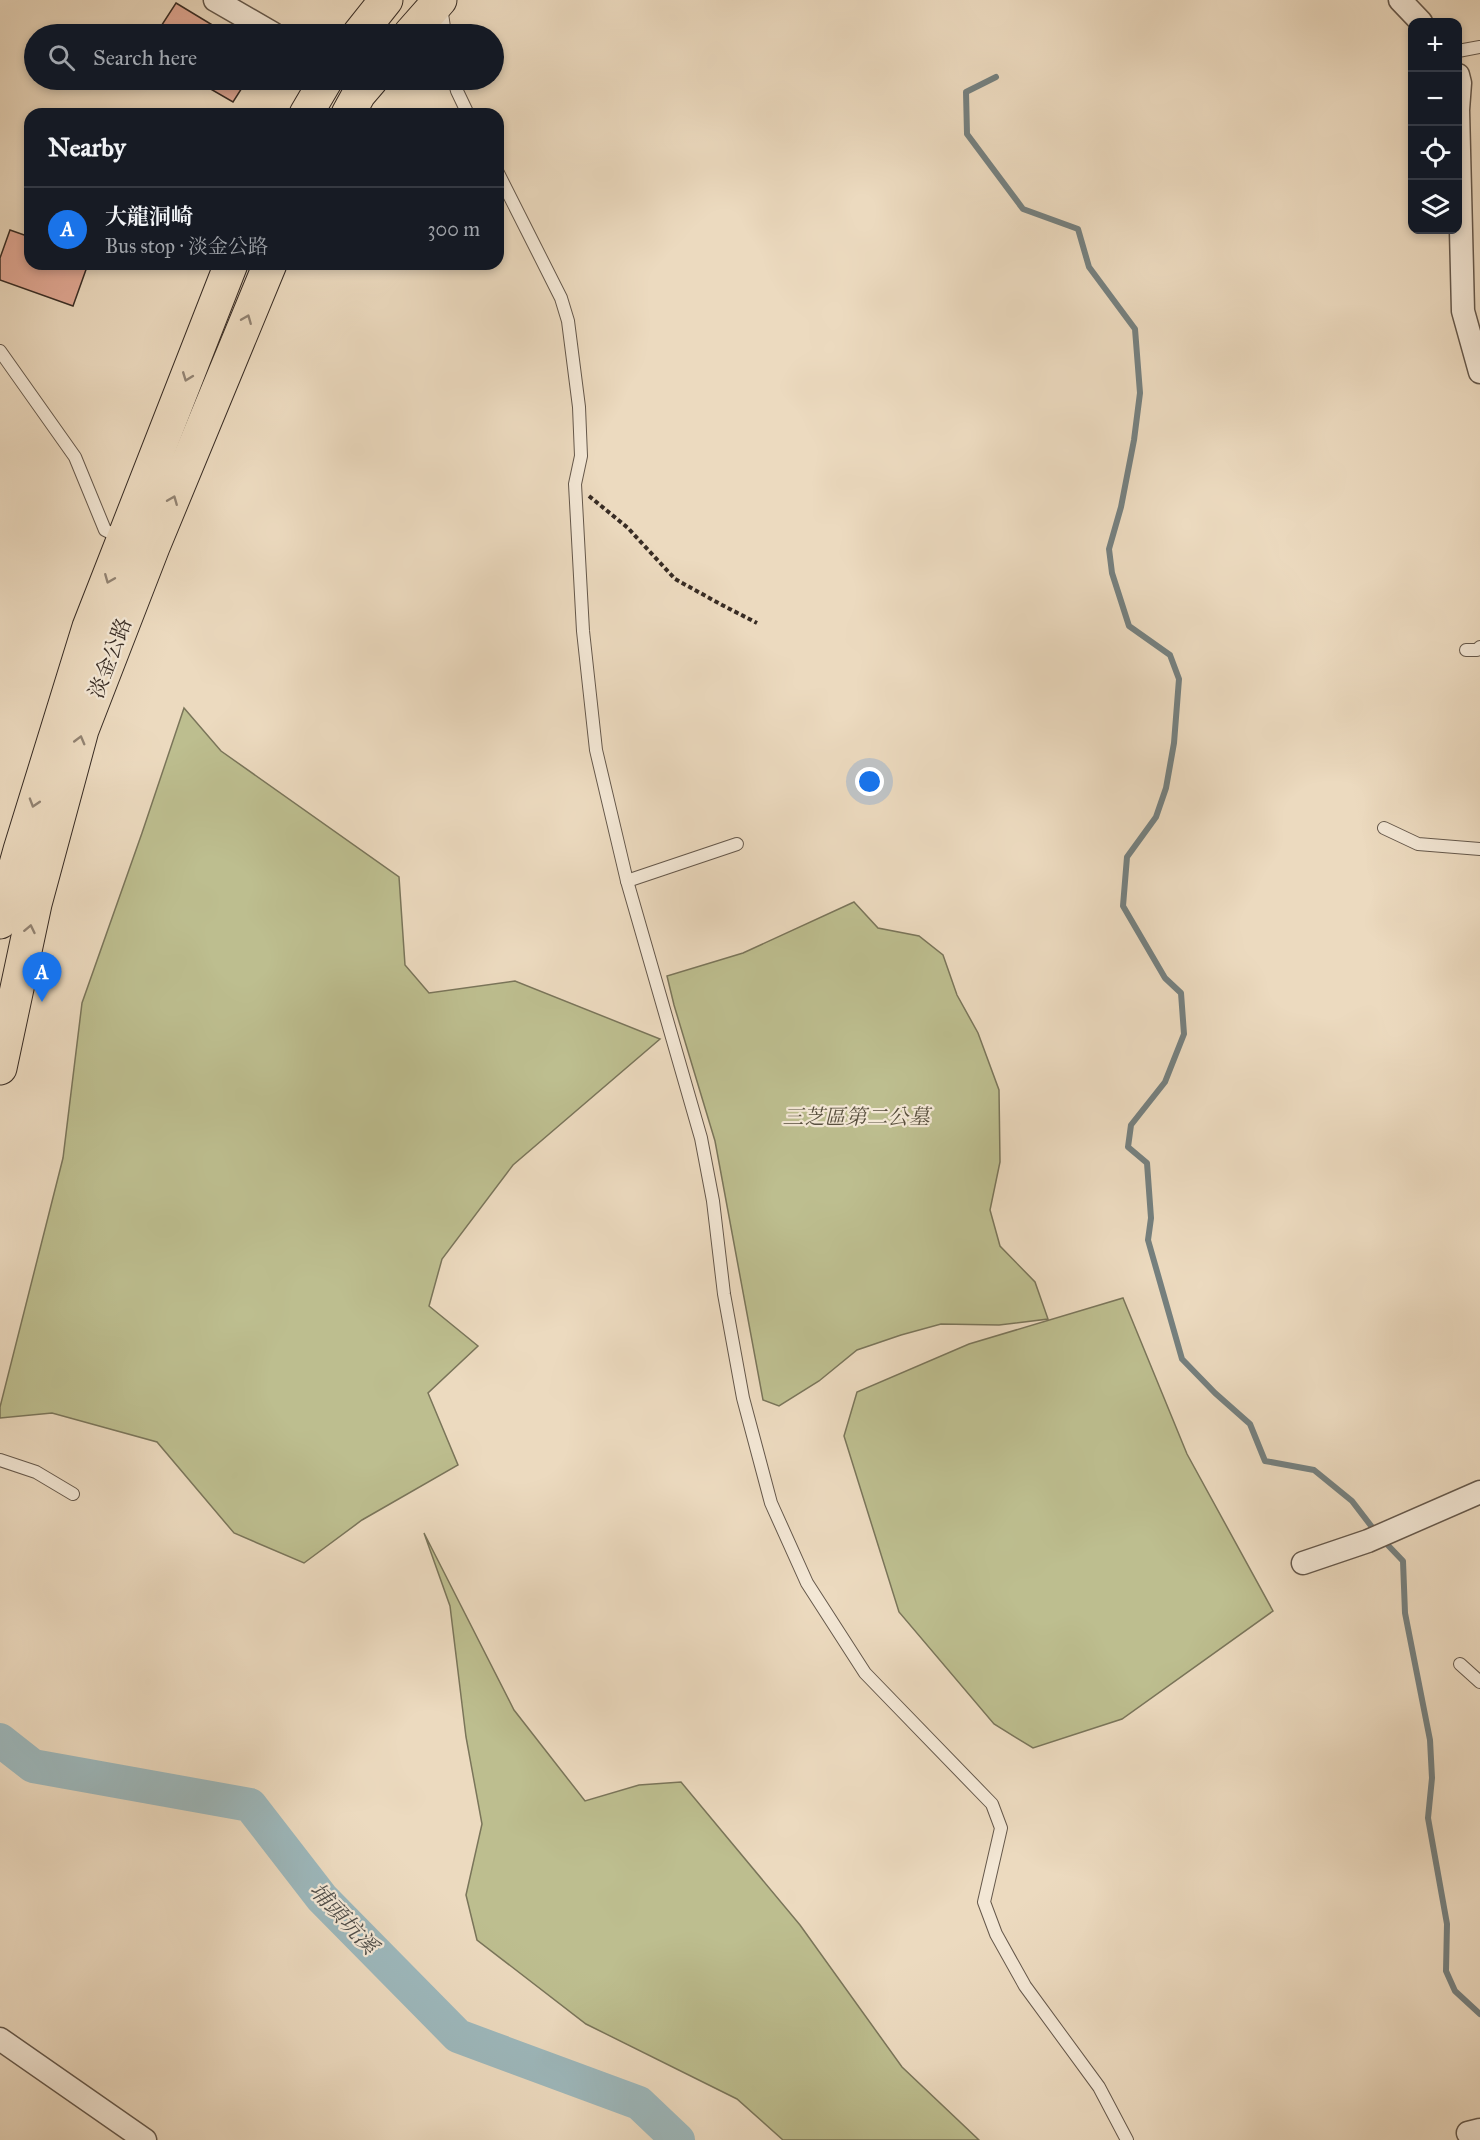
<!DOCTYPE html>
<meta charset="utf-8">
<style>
body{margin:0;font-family:"IM FELL Great Primer","Noto Serif TC",serif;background:#242831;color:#f1f3f6}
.controls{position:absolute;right:18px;top:18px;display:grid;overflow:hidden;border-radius:12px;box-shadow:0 3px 9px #0003}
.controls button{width:54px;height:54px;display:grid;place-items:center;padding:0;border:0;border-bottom:2px solid #363941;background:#171b24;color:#f1f3f6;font:30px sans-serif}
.you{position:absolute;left:870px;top:782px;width:21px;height:21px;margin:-15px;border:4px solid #fff;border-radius:50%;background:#1a73e8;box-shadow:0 0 0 9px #1a73e833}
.badge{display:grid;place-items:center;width:39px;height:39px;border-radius:50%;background:#1a73e8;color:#fff;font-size:20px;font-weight:700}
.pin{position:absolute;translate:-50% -50px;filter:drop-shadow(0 2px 3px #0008)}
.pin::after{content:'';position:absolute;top:32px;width:21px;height:18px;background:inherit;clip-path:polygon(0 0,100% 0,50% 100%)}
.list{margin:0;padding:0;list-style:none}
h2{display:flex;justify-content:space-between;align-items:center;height:78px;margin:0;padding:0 24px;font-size:26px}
h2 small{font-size:20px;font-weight:400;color:#9ea1a6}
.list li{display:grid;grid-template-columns:39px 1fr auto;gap:18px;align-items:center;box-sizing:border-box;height:84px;padding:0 24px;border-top:2px solid #363941}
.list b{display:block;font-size:22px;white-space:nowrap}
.list p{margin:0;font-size:20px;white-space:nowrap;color:#9ea1a6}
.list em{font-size:20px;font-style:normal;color:#9ea1a6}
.icon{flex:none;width:33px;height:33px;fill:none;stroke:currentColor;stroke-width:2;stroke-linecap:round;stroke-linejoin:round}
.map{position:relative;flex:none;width:1480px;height:2140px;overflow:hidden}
.search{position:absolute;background:#171b24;box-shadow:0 3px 9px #0003;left:24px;top:24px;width:480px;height:66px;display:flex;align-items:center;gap:15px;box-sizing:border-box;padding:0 21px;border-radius:33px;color:#9ea1a6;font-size:22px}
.panel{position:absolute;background:#171b24;box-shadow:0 3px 9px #0003;left:24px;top:108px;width:480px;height:162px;border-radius:18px}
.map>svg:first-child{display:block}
.green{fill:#bdbe8f;stroke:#7a755a;stroke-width:1.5}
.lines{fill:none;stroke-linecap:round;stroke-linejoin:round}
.stream{stroke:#75807f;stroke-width:6}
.river{stroke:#9db8bc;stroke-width:34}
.building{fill:#e1a894;stroke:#382c24;stroke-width:1.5}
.lane-casing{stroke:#65584b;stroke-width:14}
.street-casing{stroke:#65584b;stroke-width:25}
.primary-casing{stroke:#382c24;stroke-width:35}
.path{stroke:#382c24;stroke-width:4;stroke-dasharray:4.5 3;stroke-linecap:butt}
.lane{stroke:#f3e7d5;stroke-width:12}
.street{stroke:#f3e7d5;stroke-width:22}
.primary{stroke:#ecdabf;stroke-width:33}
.oneway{stroke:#928372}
.labels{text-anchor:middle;stroke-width:4.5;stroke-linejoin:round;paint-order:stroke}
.street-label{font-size:21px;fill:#382c24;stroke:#f3e7d5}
.park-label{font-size:21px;font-style:italic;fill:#59503f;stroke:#f3e7d5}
.water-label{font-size:22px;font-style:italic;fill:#514f4a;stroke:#f3e7d5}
</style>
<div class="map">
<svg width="1480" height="2140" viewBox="0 0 1480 2140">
<rect width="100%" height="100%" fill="#ecdabf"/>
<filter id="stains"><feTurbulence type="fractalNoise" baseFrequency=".00333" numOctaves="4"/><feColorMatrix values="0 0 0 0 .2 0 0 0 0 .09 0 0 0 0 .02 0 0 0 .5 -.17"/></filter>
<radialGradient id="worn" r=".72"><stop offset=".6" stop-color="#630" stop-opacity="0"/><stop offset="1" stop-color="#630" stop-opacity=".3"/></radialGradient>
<g class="green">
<polygon points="184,708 221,751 399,877 405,965 429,993 515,981 660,1039 513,1165 442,1259 429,1306 478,1346 428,1393 458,1465 362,1520 304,1563 234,1533 157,1442 52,1413 0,1418 0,1407 63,1158 82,1003 142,833"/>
<polygon points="854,902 878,928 919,936 943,955 957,995 978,1033 999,1090 1000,1162 990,1210 1000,1246 1035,1282 1048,1319 999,1325 941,1324 901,1335 857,1350 819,1381 779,1406 763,1400 715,1141 674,1005 667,976 743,953"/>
<polygon points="1123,1298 1187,1454 1273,1611 1122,1719 1033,1748 994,1724 899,1612 844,1436 857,1392 969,1344"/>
<polygon points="424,1533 514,1710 585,1801 639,1785 681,1782 800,1925 902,2067 979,2140 783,2140 737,2099 586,2024 477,1940 466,1895 482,1824 466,1737 450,1606"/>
</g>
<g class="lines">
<g class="stream">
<polyline points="996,77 966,92 967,134 1023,209 1078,229 1089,267 1135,329 1140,393 1134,440 1121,507 1109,549 1112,573 1129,626 1170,655 1179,679 1174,743 1166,788 1156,817 1127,857 1123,906 1165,978 1181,993 1184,1034 1165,1082 1131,1125 1128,1147 1147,1163 1151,1218 1148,1240 1182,1359 1215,1393 1250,1424 1265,1461 1314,1470 1352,1501 1375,1531"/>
<polyline points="1382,1539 1403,1561 1405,1613 1430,1740 1432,1778 1428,1818 1447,1924 1446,1971 1455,1991 1480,2014"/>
</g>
<polyline class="river" points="0,1740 33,1766 250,1805 322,1898 458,2036 639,2103 678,2140"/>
</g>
<g class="building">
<polygon points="176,3 219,29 215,34 156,34"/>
<polygon points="195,80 247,80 233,102"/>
<polygon points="10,230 30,237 30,264 88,264 73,306 0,280 0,258"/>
</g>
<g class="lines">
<defs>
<g id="lane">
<polyline points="441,7 445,34"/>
<polyline points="1458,51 1480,47"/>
<polyline points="454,80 457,91 468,114"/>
<polyline points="498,173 561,298 568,321 579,407 581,456 575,484 583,631 596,750 627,881 701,1138 713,1201 724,1294 743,1398 771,1503 807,1583 865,1673 992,1804 1001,1828 984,1902 996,1934 1025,1986 1099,2087 1127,2140"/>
<polyline points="0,351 75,457 105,530 121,538"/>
<polyline points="1466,650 1477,650 1480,647"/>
<polyline points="1384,828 1418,844 1480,849"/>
<polyline points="627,881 737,844"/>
<polyline points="0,1460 36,1472 73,1494"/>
<polyline points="1460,1664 1480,1682"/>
</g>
<g id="street">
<polyline points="215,0 274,34"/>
<polyline points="1400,0 1421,22"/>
<polyline points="1458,75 1460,83 1458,110 1463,311 1480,372"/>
<polyline points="1303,1563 1368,1541 1480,1492"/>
<polyline points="0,2039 145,2140"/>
<polyline points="1468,2133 1480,2130"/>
</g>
<g id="primary">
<polyline points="359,34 386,0"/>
<polyline points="410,34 440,0"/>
<polyline points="306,114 326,80"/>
<polyline points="348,114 359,94 371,80"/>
<polyline points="0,922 20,850 89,627 231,264"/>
<polyline points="0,1068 35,904 82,730 153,547 270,264"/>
</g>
</defs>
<use href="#lane" class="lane-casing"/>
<use href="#street" class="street-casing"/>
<use href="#primary" class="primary-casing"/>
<polyline class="path" points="589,496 628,528 675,579 722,605 757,623"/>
<use href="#lane" class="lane"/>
<use href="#street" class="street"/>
<use href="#primary" class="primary"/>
</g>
<defs><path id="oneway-chevron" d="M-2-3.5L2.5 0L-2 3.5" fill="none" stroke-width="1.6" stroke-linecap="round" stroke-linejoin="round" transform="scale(1.5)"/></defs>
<g class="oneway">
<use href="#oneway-chevron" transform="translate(247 319) rotate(-68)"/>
<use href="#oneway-chevron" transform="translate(187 377) rotate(111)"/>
<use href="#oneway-chevron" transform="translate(173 500) rotate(-68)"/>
<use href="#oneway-chevron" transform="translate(109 579) rotate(112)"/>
<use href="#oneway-chevron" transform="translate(80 740) rotate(-75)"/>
<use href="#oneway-chevron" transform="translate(34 803) rotate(107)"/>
<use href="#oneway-chevron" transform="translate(30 929) rotate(-78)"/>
</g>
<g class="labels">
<g class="street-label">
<text transform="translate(110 658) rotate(-69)" y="7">淡金公路</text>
</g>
<g class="park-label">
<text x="856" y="1124">三芝區第二公墓</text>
</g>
<g class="water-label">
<text transform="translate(344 1918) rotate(47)" y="8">埔頭坑溪</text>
</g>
</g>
<rect width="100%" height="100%" filter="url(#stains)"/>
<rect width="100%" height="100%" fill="url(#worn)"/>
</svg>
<div class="controls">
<button>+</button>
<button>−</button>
<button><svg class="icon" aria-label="locate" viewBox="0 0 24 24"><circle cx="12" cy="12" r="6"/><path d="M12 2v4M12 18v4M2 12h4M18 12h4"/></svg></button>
<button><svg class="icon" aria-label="layers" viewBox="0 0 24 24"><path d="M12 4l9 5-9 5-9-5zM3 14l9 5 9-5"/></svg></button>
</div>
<div class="you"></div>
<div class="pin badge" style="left:42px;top:1002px">A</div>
<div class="search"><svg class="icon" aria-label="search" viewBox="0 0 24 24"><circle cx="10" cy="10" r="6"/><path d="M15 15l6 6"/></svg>Search here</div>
<section class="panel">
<h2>Nearby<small></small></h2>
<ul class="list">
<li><span class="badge">A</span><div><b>大龍洞崎</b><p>Bus stop · 淡金公路</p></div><em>300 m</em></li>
</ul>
</section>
</div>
